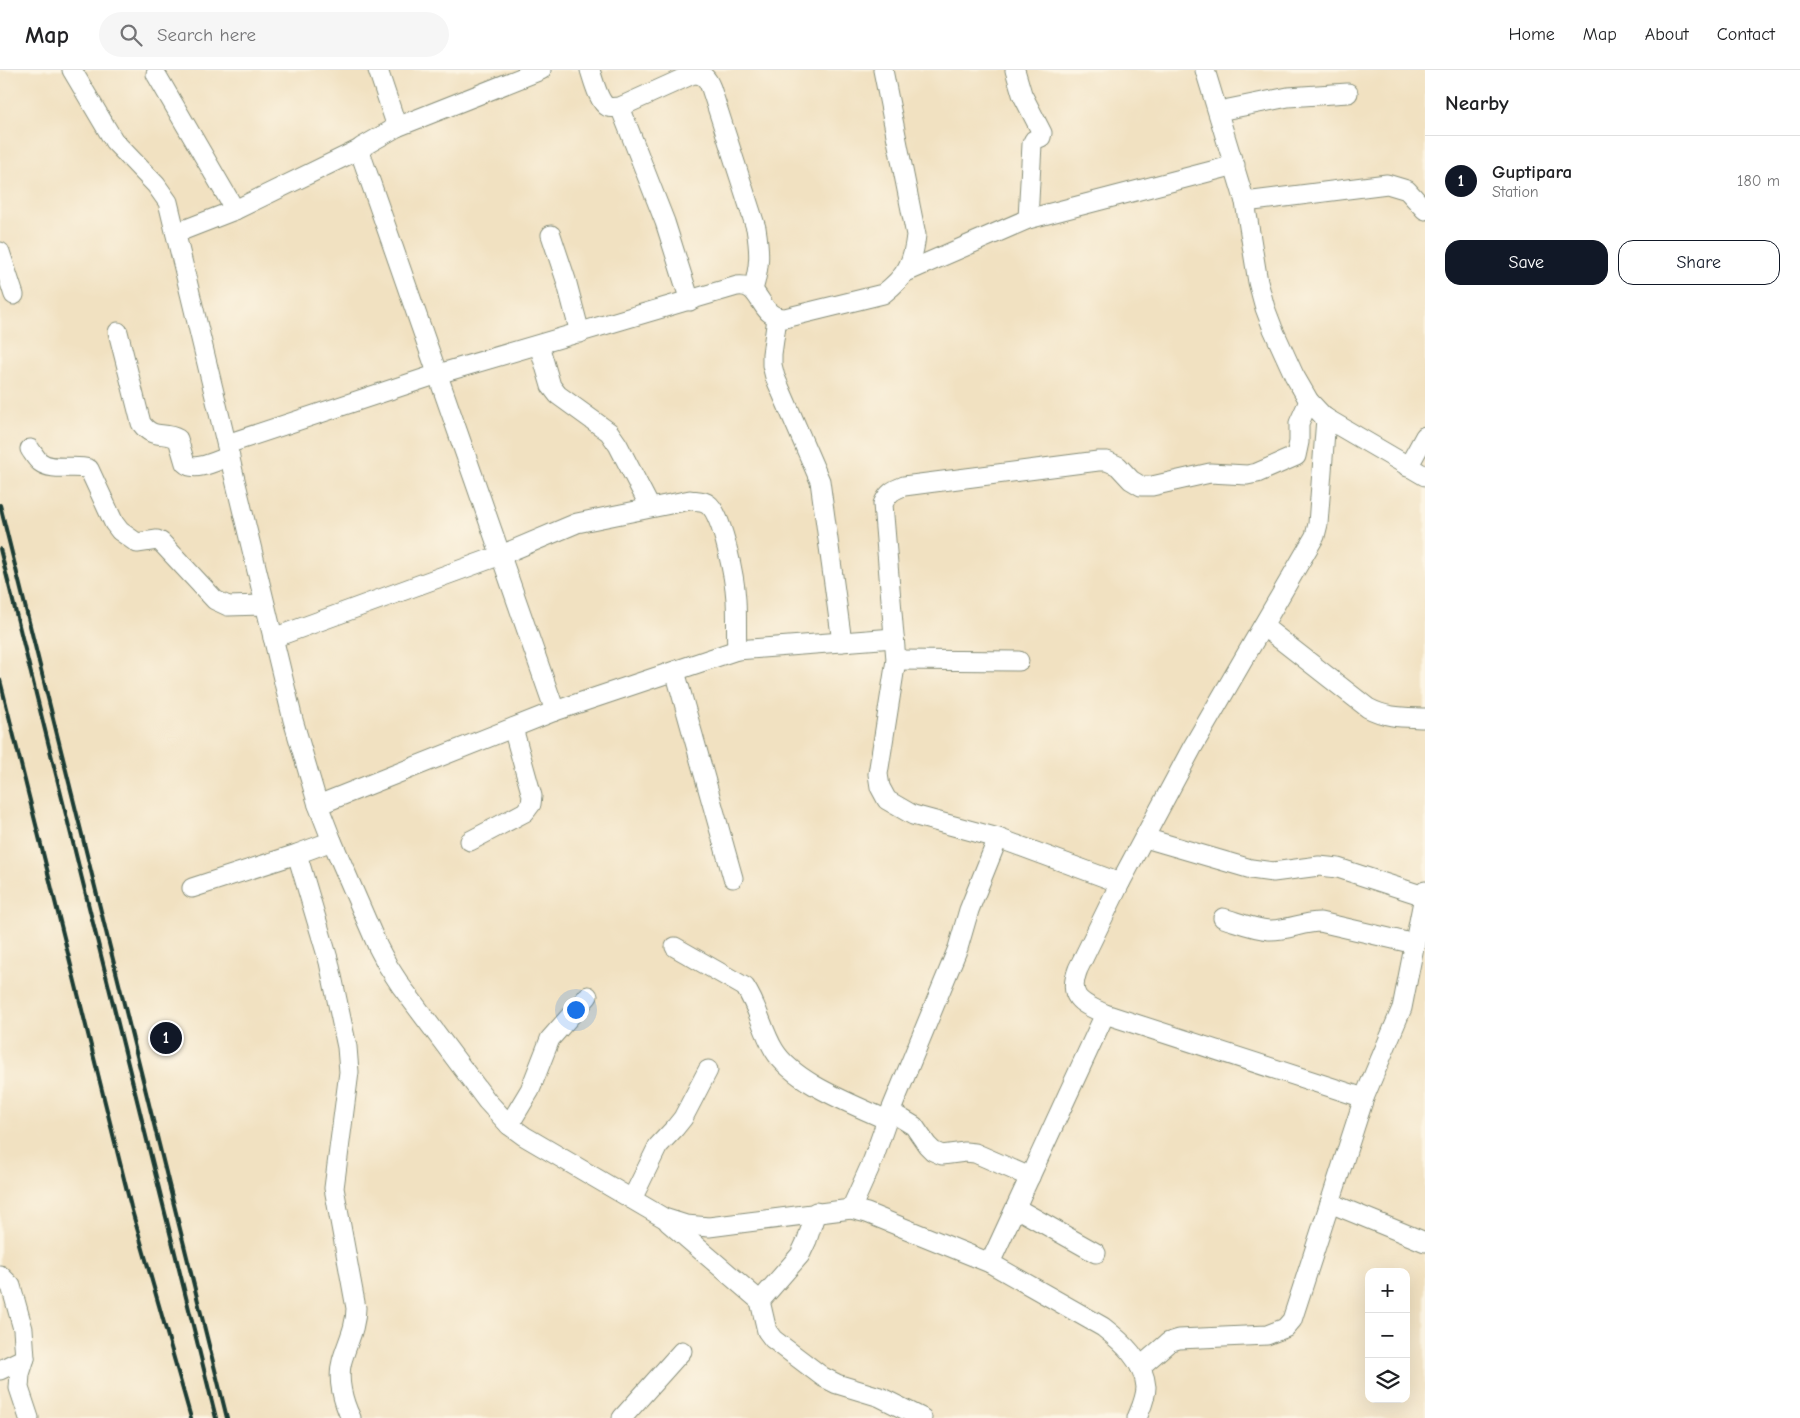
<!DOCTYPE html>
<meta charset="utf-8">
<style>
body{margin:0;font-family:"Comic Neue",sans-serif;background:#f6f6f6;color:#202124}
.controls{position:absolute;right:15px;bottom:15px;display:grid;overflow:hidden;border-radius:10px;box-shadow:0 5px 20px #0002}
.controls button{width:45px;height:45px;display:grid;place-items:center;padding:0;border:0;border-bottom:1px solid #e0e0e0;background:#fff;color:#202124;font:25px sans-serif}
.you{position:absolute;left:575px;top:939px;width:18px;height:18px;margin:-12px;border:4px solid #fff;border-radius:50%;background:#1a73e8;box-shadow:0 0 0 8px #1a73e833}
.badge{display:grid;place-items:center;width:32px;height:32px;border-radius:50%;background:#111827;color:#fff;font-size:16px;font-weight:700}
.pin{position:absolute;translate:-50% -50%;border:2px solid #fff;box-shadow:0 1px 5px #0006}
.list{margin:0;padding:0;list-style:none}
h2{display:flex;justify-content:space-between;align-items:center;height:65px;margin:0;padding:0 20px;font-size:21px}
h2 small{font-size:16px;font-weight:400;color:#757577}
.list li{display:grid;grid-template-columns:32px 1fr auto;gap:15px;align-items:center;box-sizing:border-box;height:90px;padding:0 20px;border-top:1px solid #e0e0e0}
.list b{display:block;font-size:19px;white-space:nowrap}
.list p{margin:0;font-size:16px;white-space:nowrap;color:#757577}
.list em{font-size:16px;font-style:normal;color:#757577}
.actions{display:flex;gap:10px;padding:15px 20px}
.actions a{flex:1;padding:11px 0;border:1px solid #111827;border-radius:15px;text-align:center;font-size:18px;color:#111827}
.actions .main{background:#111827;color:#fff}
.icon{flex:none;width:28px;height:28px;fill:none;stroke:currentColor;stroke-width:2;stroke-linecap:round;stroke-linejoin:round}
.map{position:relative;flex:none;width:1425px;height:1348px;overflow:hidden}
header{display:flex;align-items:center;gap:30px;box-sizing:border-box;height:70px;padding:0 25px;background:#fff;border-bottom:1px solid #e0e0e0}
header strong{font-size:24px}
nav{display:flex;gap:28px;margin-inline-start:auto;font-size:18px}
.search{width:350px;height:45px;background:#f6f6f6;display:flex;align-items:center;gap:12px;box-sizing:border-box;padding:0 18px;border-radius:28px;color:#757577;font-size:19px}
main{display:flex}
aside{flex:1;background:#fff}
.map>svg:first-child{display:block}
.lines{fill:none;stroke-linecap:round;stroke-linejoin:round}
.minor-casing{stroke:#888f7a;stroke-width:21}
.minor{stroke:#fff;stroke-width:19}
.rail{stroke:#1f3d34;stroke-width:4}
</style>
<header>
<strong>Map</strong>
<div class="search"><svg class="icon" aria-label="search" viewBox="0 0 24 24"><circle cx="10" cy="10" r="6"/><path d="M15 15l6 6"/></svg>Search here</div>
<nav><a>Home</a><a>Map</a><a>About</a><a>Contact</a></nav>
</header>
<main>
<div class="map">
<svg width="1425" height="1348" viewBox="0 0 1425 1348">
<rect width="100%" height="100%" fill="#fcf5e5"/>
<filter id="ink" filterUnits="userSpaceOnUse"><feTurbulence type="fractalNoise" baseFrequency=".02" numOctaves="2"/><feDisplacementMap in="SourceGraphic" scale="10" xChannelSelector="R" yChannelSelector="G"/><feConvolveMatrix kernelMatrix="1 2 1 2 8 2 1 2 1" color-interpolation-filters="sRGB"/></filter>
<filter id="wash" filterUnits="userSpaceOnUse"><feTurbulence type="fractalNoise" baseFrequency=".0096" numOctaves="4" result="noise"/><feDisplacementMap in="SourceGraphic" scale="20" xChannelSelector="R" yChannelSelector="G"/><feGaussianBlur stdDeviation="1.12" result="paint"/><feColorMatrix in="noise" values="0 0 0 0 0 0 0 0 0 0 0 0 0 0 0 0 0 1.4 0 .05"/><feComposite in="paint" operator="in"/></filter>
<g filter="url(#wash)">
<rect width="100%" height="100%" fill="#f1e1c1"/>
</g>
<g filter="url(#ink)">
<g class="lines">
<defs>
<g id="minor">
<path d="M72,0L114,71L156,115L168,132L293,650L318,735L332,771L378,877L388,896L401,916L487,1031L509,1055L524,1066L664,1148L686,1155L709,1157L851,1139L867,1143L990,1193L1103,1257C1122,1272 1144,1291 1146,1317C1146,1328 1141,1338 1137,1348"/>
<path d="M590,0C593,9 599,33 608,37C612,38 616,37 620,37L693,4C704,4 707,8 711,18L756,158C760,183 760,195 753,220"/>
<polyline points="1015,0 1022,24 1042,63 1041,67 1034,70 1032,74 1028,149"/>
<polyline points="1205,0 1245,132 1258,212 1265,238 1273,259 1294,305 1309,331 1324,347 1425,406"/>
<polyline points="156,4 235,140"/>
<polyline points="620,37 665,152 690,231"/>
<polyline points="1219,41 1288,27 1348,23"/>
<polyline points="397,57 541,0"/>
<polyline points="1245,132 1387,114 1407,120 1425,140"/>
<polyline points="176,163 235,140 360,79"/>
<polyline points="551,165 566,210 580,263"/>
<polyline points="0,182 14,225"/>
<polyline points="906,202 1028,149 1235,95"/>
<polyline points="777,248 772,284 772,295 775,307 820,411 842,572"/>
<path d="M118,262L141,353C154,371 163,360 178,369L185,393C195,403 218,390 230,386"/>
<polyline points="539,275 551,316 558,325 609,362 618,375 650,437"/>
<path d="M1326,348L1318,454L1315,466L1192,678L1120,813L1078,899C1067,928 1081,933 1105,944L1364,1028"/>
<path d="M227,374L438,304L737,216C763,212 758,249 785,248L883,224C906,206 913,194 916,165L883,0"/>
<path d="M30,379C33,383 36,389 40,392C53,402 74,394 89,399L114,453L120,461L137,473L157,470L161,472L215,530L228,536L265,535"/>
<polyline points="1408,397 1425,366"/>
<path d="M1263,556L1368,638C1387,648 1404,647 1425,648"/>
<path d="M273,568L501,485L577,453L690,430C696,431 703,430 708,434C723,444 735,511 736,530C737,547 736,564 737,580"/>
<polyline points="896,590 1019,591"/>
<polyline points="675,601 733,808"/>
<polyline points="555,641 737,580 894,568"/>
<polyline points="318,735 555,641 360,82 360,79 362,77 397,57 378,0"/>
<polyline points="1145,768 1251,799 1273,802 1319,796 1338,798 1424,826"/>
<polyline points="470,771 525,742 531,734 532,726 513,658"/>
<path d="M297,784L329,892L347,977L349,1002L334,1118L356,1238C356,1258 347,1273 342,1291C337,1309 343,1332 351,1348"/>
<path d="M1120,813L998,768L913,745L887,730L880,717L878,704L896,590L883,434C888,423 893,420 904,416L1098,391H1107L1118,396L1131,410L1141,416H1152L1210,403L1247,405L1257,403L1296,386L1299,372V353L1309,331"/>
<polyline points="192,818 297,784 332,771"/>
<path d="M1223,848C1237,852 1254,859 1269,860C1286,861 1303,852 1320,852L1415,874"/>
<path d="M675,877L745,917C758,936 762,960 774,980C794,1013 853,1034 887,1050"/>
<polyline points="891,1042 914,1056 927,1075 933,1081 942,1085 965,1082 975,1083 1030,1107"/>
<polyline points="509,1055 530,1020 550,969 588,926"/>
<polyline points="632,1129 658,1076 675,1058 683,1048 708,1000"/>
<polyline points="1330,1133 1425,1172"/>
<polyline points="1016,1138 1096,1183"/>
<polyline points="851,1139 873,1090 887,1050 958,878 969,840 998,768"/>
<polyline points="668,1152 760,1231 767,1261 773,1269 823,1307 837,1314 880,1327 922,1348"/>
<polyline points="990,1193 1105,944"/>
<polyline points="0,1205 11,1216 23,1259 25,1288 20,1304 19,1318 29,1348"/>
<polyline points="760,1231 800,1185 807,1170 816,1142"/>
<polyline points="1140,1297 1169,1272 1179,1269 1267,1265 1285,1258 1292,1250 1364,1028 1402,938 1425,821"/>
<polyline points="0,1300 25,1288"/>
<polyline points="622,1348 682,1281"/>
</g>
</defs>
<use href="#minor" class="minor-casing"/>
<use href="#minor" class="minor"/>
<g class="rail">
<polyline points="0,435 227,1348"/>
<polyline points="0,479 216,1348"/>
<polyline points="0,610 131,1137 191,1348"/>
</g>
</g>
</g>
</svg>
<div class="controls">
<button>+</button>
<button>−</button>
<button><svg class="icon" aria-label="layers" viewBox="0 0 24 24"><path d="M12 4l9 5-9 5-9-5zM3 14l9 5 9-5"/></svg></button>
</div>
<div class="you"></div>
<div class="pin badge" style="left:166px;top:968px">1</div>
</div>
<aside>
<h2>Nearby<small></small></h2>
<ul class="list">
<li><span class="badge">1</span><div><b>Guptipara</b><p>Station</p></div><em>180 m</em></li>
</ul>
<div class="actions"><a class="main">Save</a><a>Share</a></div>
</aside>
</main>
